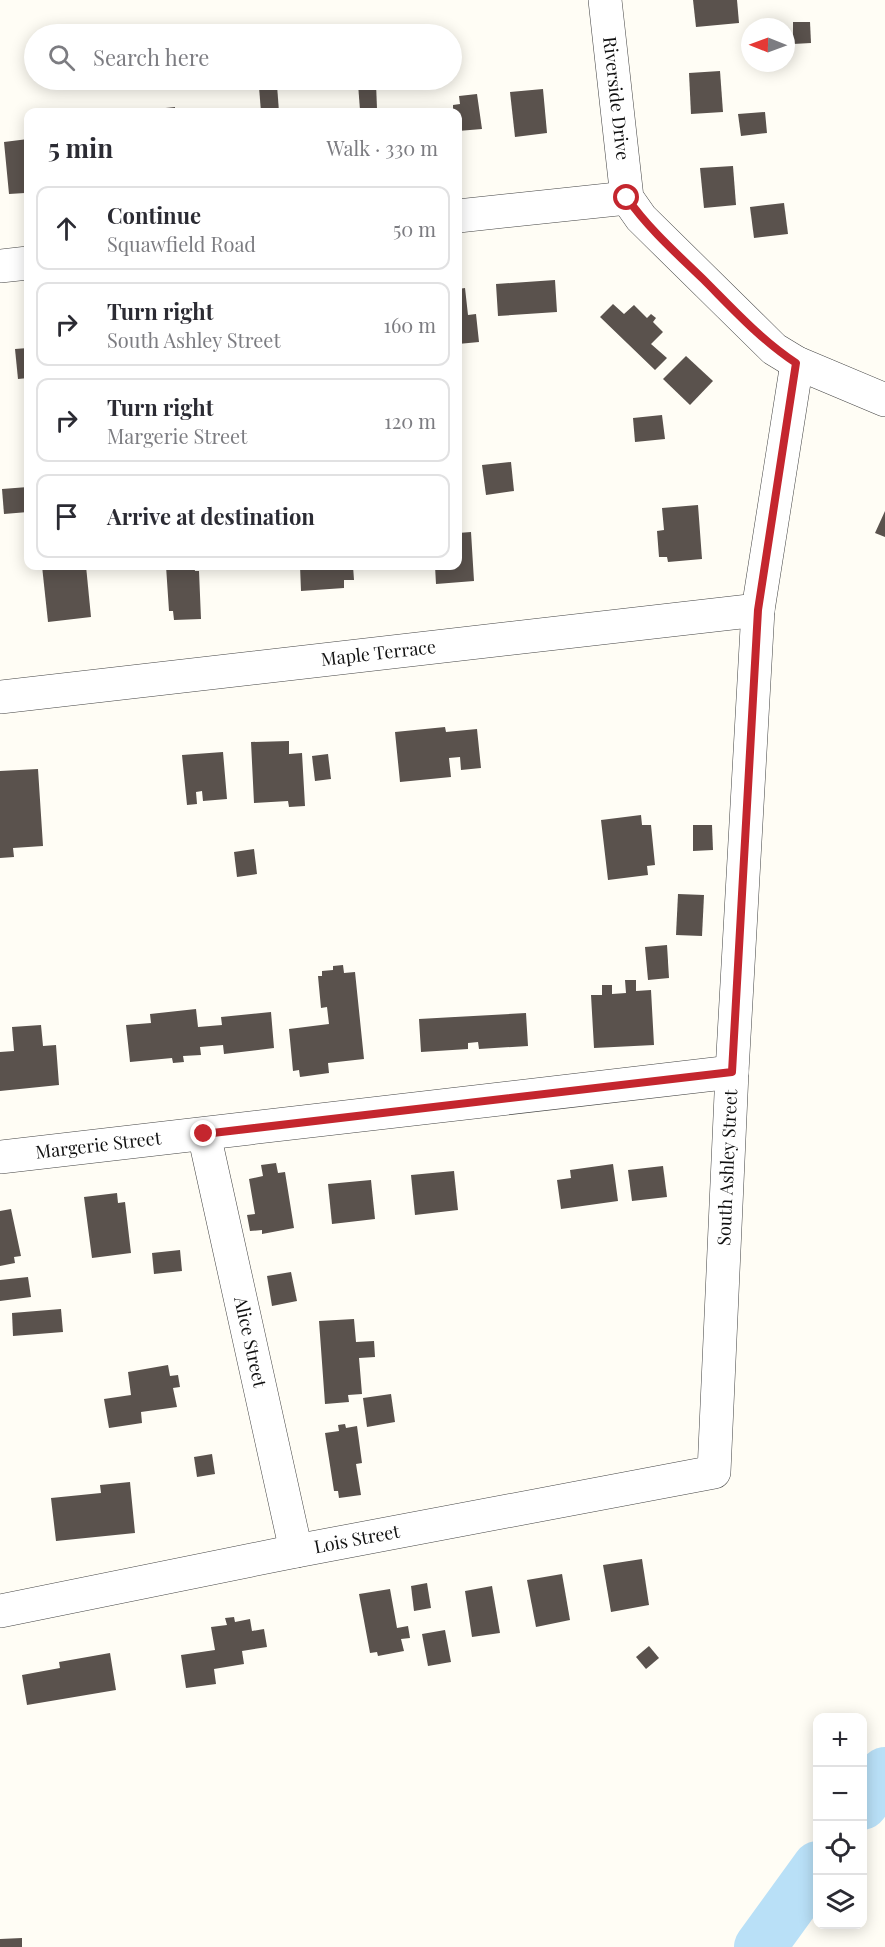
<!DOCTYPE html>
<meta charset="utf-8">
<style>
body{margin:0;font-family:"Playfair Display",serif;background:#f7f7f7;color:#2b2b33}
.controls{position:absolute;right:18px;bottom:18px;display:grid;overflow:hidden;border-radius:12px;box-shadow:0 3px 15px #0003}
.controls button{width:54px;height:54px;display:grid;place-items:center;padding:0;border:0;border-bottom:2px solid #e1e1e2;background:#fff;color:#2b2b33;font:30px sans-serif}
.compass{position:absolute;left:741px;top:18px;width:54px;height:54px;border-radius:50%;background:#fff;box-shadow:0 3px 15px #0003;rotate:271deg}
.stop{position:absolute;width:18px;height:18px;margin:-14px;border:4px solid #c4262e;border-radius:50%;background:#fff}
.stop.end{background:#c4262e;border-color:#fff;box-shadow:0 2px 6px #0008}
.list{margin:0;padding:0;list-style:none}
h2{display:flex;justify-content:space-between;align-items:center;height:78px;margin:0;padding:0 24px;font-size:26px}
h2 small{font-size:20px;font-weight:400;color:#7c7c81}
.list li{display:grid;grid-template-columns:39px 1fr auto;gap:18px;align-items:center;box-sizing:border-box;height:84px;margin:0 12px 12px;padding:0 12px;border:2px solid #e1e1e2;border-radius:12px}
.list b{display:block;font-size:22px;white-space:nowrap}
.list p{margin:0;font-size:20px;white-space:nowrap;color:#7c7c81}
.list em{font-size:20px;font-style:normal;color:#7c7c81}
.icon{flex:none;width:33px;height:33px;fill:none;stroke:currentColor;stroke-width:2;stroke-linecap:round;stroke-linejoin:round}
.map{position:relative;flex:none;width:885px;height:1947px;overflow:hidden}
.search{position:absolute;background:#fff;box-shadow:0 3px 15px #0003;left:24px;top:24px;width:438px;height:66px;display:flex;align-items:center;gap:15px;box-sizing:border-box;padding:0 21px;border-radius:33px;color:#7c7c81;font-size:22px}
.panel{position:absolute;background:#fff;box-shadow:0 3px 15px #0003;left:24px;top:108px;width:438px;height:462px;border-radius:12px}
.map>svg:first-child{display:block}
.lines{fill:none;stroke-linecap:round;stroke-linejoin:round}
.river{stroke:#b9e0f7;stroke-width:52}
.building{fill:#5a524d}
.minor-casing{stroke:#444;stroke-width:34}
.minor{stroke:#fff;stroke-width:33}
.route{stroke:#c4262e;stroke-width:8}
.labels{text-anchor:middle;stroke-width:6;stroke-linejoin:round;paint-order:stroke}
.street-label{font-size:18px;fill:#111;stroke:#fff}
</style>
<div class="map">
<svg width="885" height="1947" viewBox="0 0 885 1947">
<rect width="100%" height="100%" fill="#fffdf5"/>
<g class="lines">
<g class="river">
<polyline points="862,1804 885,1773"/>
<polyline points="760,1947 818,1867"/>
</g>
</g>
<g class="building">
<polygon points="693,0 737,0 739,23 696,27"/>
<polygon points="793,22 810,22 811,43 793,44"/>
<polygon points="720,71 723,112 691,114 689,73"/>
<polygon points="376,83 377,109 360,110 358,84"/>
<polygon points="277,85 279,112 261,112 259,87"/>
<polygon points="543,89 547,133 515,137 510,92"/>
<polygon points="477,94 482,129 458,131 458,112 439,112 439,111 453,109 453,105 460,104 459,96"/>
<polygon points="175,107 175,112 137,112 137,111"/>
<polygon points="765,112 767,133 741,136 738,114"/>
<polygon points="28,139 28,199 25,199 25,193 9,194 4,142"/>
<polygon points="733,166 736,205 704,208 700,168"/>
<polygon points="784,203 788,234 754,238 750,207"/>
<polygon points="555,280 557,312 498,316 496,284"/>
<polygon points="465,288 468,315 476,314 479,342 458,344 458,289"/>
<polygon points="613,304 624,314 634,305 647,318 651,314 656,318 653,322 663,332 651,344 667,358 655,370 600,317"/>
<polygon points="28,348 28,378 18,379 15,349"/>
<polygon points="686,356 713,381 690,405 663,379"/>
<polygon points="662,415 665,439 635,442 633,418"/>
<polygon points="511,462 514,491 486,495 482,465"/>
<polygon points="28,487 28,512 4,514 2,489"/>
<polygon points="698,505 702,559 668,562 667,557 659,557 657,531 664,530 662,508"/>
<polygon points="885,511 885,537 875,533"/>
<polygon points="471,532 474,581 436,584 435,566 458,566 458,533"/>
<polygon points="42,566 86,566 91,617 48,622"/>
<polygon points="166,566 194,566 195,571 199,571 201,619 174,620 173,611 169,611"/>
<polygon points="300,566 353,566 354,580 344,580 344,588 301,591"/>
<polygon points="445,727 446,732 477,729 481,768 461,770 460,757 449,758 451,777 400,782 395,732"/>
<polygon points="289,741 289,754 302,753 305,806 289,807 288,801 254,803 251,742"/>
<polygon points="223,752 227,799 203,801 202,791 196,792 197,804 187,805 182,755"/>
<polygon points="328,754 331,779 315,781 312,756"/>
<polygon points="38,769 43,846 13,848 14,857 0,858 0,771"/>
<polygon points="641,815 642,825 651,825 655,865 647,866 648,875 608,880 601,820"/>
<polygon points="693,825 712,825 713,850 693,851"/>
<polygon points="254,849 257,874 237,877 234,852"/>
<polygon points="678,894 704,895 702,936 676,935"/>
<polygon points="667,945 669,978 648,980 645,947"/>
<polygon points="343,965 344,973 355,972 364,1059 328,1063 329,1073 300,1077 299,1070 293,1071 289,1029 329,1024 327,1007 321,1008 318,976 322,976 322,971 333,970 333,966"/>
<polygon points="625,980 636,980 636,991 651,990 654,1045 594,1048 591,995 602,995 602,985 612,985 612,994 626,993"/>
<polygon points="196,1009 198,1027 222,1025 221,1017 271,1012 274,1048 224,1054 223,1045 200,1047 201,1055 183,1056 184,1062 173,1063 172,1058 130,1062 126,1025 151,1023 150,1014"/>
<polygon points="526,1013 528,1046 479,1049 478,1042 468,1043 468,1049 421,1052 419,1019"/>
<polygon points="41,1025 43,1046 56,1045 59,1085 0,1091 0,1052 14,1051 12,1027"/>
<polygon points="276,1163 278,1173 285,1172 294,1228 262,1234 262,1230 250,1231 247,1215 255,1214 249,1179 263,1176 261,1165"/>
<polygon points="613,1164 618,1201 561,1209 557,1180 571,1178 570,1170"/>
<polygon points="663,1166 667,1197 632,1201 628,1170"/>
<polygon points="454,1171 458,1210 415,1215 411,1175"/>
<polygon points="371,1180 375,1219 332,1224 328,1184"/>
<polygon points="117,1193 118,1203 125,1202 131,1253 92,1258 84,1197"/>
<polygon points="11,1209 21,1256 14,1257 15,1263 0,1266 0,1211"/>
<polygon points="180,1250 182,1271 154,1274 152,1253"/>
<polygon points="291,1272 297,1301 272,1306 267,1276"/>
<polygon points="28,1277 31,1297 0,1301 0,1280"/>
<polygon points="61,1309 63,1332 13,1336 12,1313"/>
<polygon points="354,1319 356,1342 374,1341 375,1357 359,1358 362,1394 348,1395 349,1402 325,1404 319,1321"/>
<polygon points="168,1365 170,1376 178,1375 180,1387 173,1388 177,1407 141,1412 142,1423 109,1428 104,1399 131,1395 128,1372"/>
<polygon points="391,1394 395,1422 367,1427 363,1398"/>
<polygon points="345,1424 346,1428 357,1426 362,1463 356,1464 361,1495 339,1498 338,1491 334,1491 325,1433 339,1431 338,1425"/>
<polygon points="212,1454 215,1474 197,1477 194,1457"/>
<polygon points="130,1482 135,1533 56,1541 51,1498 101,1493 100,1485"/>
<polygon points="642,1559 649,1605 611,1612 603,1565"/>
<polygon points="562,1574 570,1620 536,1627 527,1580"/>
<polygon points="427,1583 431,1608 414,1611 411,1586"/>
<polygon points="492,1586 500,1633 472,1637 465,1591"/>
<polygon points="390,1589 397,1628 408,1626 410,1638 401,1639 404,1651 378,1656 377,1652 370,1653 359,1594"/>
<polygon points="234,1617 235,1622 250,1619 252,1631 264,1629 267,1647 242,1651 244,1664 214,1669 216,1684 186,1688 181,1655 215,1650 211,1627 227,1625 225,1618"/>
<polygon points="445,1630 451,1662 428,1666 422,1634"/>
<polygon points="649,1646 659,1658 646,1669 636,1657"/>
<polygon points="110,1653 116,1690 27,1705 22,1675 60,1668 59,1662"/>
<polygon points="22,1938 22,1947 0,1947 0,1939"/>
</g>
<g class="lines">
<defs>
<g id="minor">
<path id="s1" d="M605,0L627,198L641,218L774,349L797,363L885,400"/>
<polyline points="458,216 627,198"/>
<polyline points="0,266 28,263"/>
<path id="s2" d="M0,697L758,610"/>
<path id="s3" d="M204,1134L296,1551"/>
<path id="s4" d="M0,1157L732,1072"/>
<path id="s5" d="M0,1611L296,1551L714,1472L732,1072L758,610L797,363"/>
</g>
</defs>
<use href="#minor" class="minor-casing"/>
<use href="#minor" class="minor"/>
</g>
<g class="lines">
<path class="route" d="M204,1134L732,1072L758,610L796,363C761,340 733,309 703,279C676,253 648,228 627,198"/>
</g>
<g class="labels">
<g class="street-label">
<text dy="6" stroke="none"><textPath href="#s1" startOffset="99">Riverside Drive</textPath></text>
<text dy="6" stroke="none"><textPath href="#s2" startOffset="381">Maple Terrace</textPath></text>
<text dy="6" stroke="none"><textPath href="#s4" startOffset="99">Margerie Street</textPath></text>
<text dy="6" stroke="none"><textPath href="#s5" startOffset="1032">South Ashley Street</textPath></text>
<text dy="6" stroke="none"><textPath href="#s3" startOffset="213">Alice Street</textPath></text>
<text dy="6" stroke="none"><textPath href="#s5" startOffset="364">Lois Street</textPath></text>
</g>
</g>
</svg>
<div class="controls">
<button>+</button>
<button>−</button>
<button><svg class="icon" aria-label="locate" viewBox="0 0 24 24"><circle cx="12" cy="12" r="6"/><path d="M12 2v4M12 18v4M2 12h4M18 12h4"/></svg></button>
<button><svg class="icon" aria-label="layers" viewBox="0 0 24 24"><path d="M12 4l9 5-9 5-9-5zM3 14l9 5 9-5"/></svg></button>
</div>
<svg class="compass" viewBox="-18 -18 36 36"><path d="M0-13l5 13h-10z" fill="#e53935"/><path d="M0 13l5-13h-10z" fill="#7c7c81"/></svg>
<div class="stop" style="left:627px;top:198px"></div>
<div class="stop end" style="left:204px;top:1134px"></div>
<div class="search"><svg class="icon" aria-label="search" viewBox="0 0 24 24"><circle cx="10" cy="10" r="6"/><path d="M15 15l6 6"/></svg>Search here</div>
<section class="panel">
<h2>5 min<small>Walk · 330 m</small></h2>
<ul class="list">
<li><svg class="icon" aria-label="ahead" viewBox="0 0 24 24"><path d="M12 20V5M6 11l6-6 6 6"/></svg><div><b>Continue</b><p>Squawfield Road</p></div><em>50 m</em></li>
<li><svg class="icon" aria-label="right" viewBox="0 0 24 24"><path d="M7 20v-9h11M14 6l5 5-5 5"/></svg><div><b>Turn right</b><p>South Ashley Street</p></div><em>160 m</em></li>
<li><svg class="icon" aria-label="right" viewBox="0 0 24 24"><path d="M7 20v-9h11M14 6l5 5-5 5"/></svg><div><b>Turn right</b><p>Margerie Street</p></div><em>120 m</em></li>
<li><svg class="icon" aria-label="arrive" viewBox="0 0 24 24"><path d="M6 21V4h12l-3 4 3 4H6"/></svg><div><b>Arrive at destination</b></div></li>
</ul>
</section>
</div>
